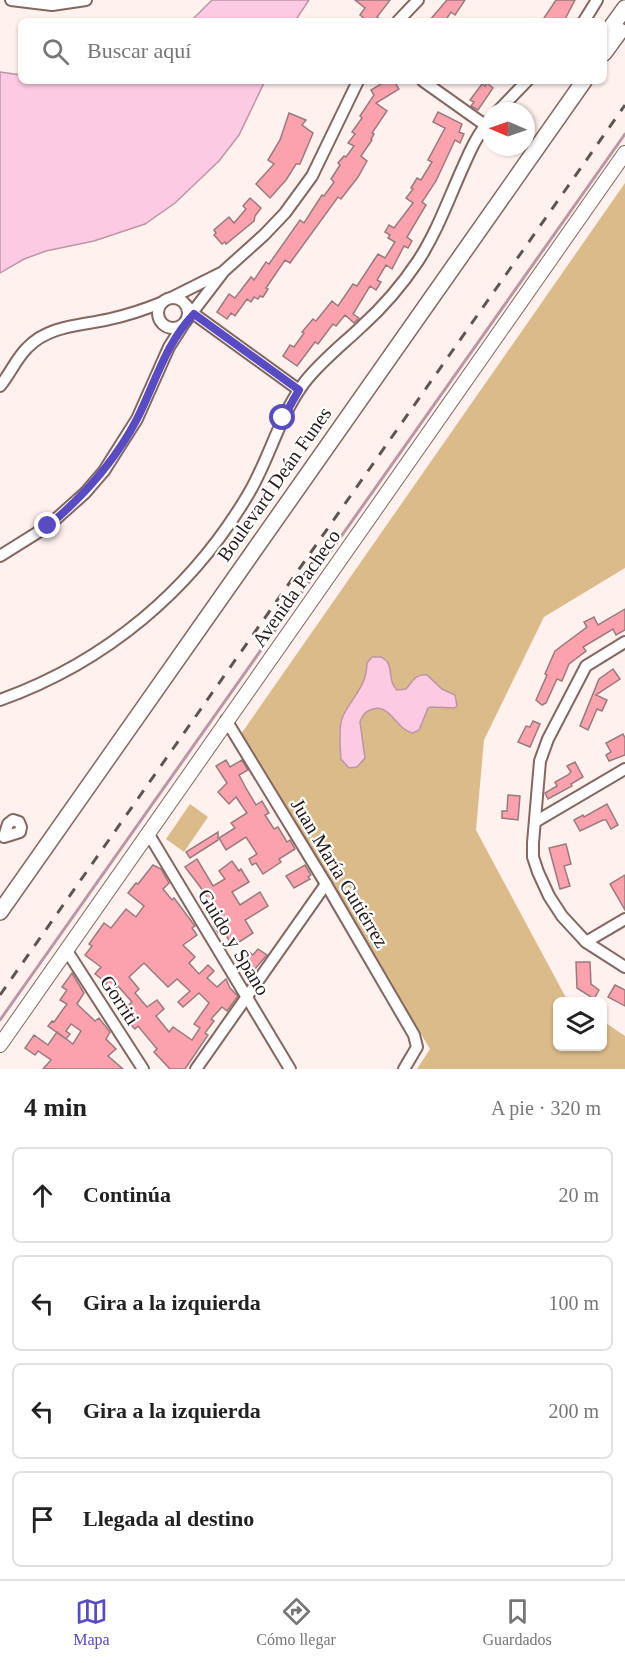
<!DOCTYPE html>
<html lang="es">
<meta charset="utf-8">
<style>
body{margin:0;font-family:"Times New Roman",serif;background:#f6f6f6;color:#222}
.controls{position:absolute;right:18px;bottom:18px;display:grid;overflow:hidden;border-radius:9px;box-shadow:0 2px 4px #0004}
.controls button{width:54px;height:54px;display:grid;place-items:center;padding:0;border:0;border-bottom:2px solid #e0e0e0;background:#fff;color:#222;font:30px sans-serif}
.compass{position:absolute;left:481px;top:102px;width:54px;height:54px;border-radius:50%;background:#fff;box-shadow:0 2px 4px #0004;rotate:272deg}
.stop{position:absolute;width:18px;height:18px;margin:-14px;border:4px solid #584bc3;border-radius:50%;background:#fff}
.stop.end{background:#584bc3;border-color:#fff;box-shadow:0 2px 6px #0008}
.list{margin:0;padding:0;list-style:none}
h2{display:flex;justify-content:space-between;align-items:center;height:78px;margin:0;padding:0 24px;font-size:26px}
h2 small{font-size:20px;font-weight:400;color:#767676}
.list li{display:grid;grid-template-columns:39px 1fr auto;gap:18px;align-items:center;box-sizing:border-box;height:96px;margin:0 12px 12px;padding:0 12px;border:2px solid #e0e0e0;border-radius:9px}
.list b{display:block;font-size:22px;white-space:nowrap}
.list em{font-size:20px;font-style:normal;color:#767676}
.icon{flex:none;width:33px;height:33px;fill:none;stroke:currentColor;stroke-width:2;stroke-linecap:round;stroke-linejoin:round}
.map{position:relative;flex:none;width:625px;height:1069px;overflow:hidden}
.search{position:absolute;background:#fff;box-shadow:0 2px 4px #0004;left:18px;right:18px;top:18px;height:66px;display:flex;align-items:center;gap:15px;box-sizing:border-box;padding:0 21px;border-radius:9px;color:#767676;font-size:22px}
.sheet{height:510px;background:#fff}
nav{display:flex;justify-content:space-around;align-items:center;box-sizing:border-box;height:84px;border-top:2px solid #e0e0e0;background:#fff;font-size:16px;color:#767676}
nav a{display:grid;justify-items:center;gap:3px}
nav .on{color:#584bc3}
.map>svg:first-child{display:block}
.green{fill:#dcbb8b}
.water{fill:#fccae2;stroke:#bc96a5;stroke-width:1.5}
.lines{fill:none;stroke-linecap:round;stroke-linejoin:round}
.stream{stroke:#bc96a5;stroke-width:3}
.building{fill:#fba2ae;stroke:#997b7e;stroke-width:1.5;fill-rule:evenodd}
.minor-casing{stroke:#836760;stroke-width:14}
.tertiary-casing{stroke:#836760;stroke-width:16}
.secondary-casing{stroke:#836760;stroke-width:18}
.minor{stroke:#fff;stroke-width:10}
.tertiary{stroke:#fff;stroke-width:14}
.secondary{stroke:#fff;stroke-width:15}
.rail{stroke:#605451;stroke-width:3;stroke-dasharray:10 10;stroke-linecap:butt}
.route{stroke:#584bc3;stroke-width:8}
.labels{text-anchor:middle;stroke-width:4.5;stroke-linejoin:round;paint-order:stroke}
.street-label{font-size:20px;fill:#261b18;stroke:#fff}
</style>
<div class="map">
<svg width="625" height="1069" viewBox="0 0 625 1069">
<rect width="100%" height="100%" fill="#fff1ee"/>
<g class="green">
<polygon points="625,183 625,568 544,617 484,740 476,830 565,996 574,1001 558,1002 558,1046 602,1046 603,1021 625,1036 625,1069 417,1069 430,1049 241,734"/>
<polygon points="190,804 208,817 184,852 166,839"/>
</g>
<g class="water">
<polygon points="212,0 309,0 295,21 191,21"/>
<polygon points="0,72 21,75 21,81 265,81 239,135 219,161 175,203 145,224 94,241 46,251 24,259 0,273"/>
<path d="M372,657H381L387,661C393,671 388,681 397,690L406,689C412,682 416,673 427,675L442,689L455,695L457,706L454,708L431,707L428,708L419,730L413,733C395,730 390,699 368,711C363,714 362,717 360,722L365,758L357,767L349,768L341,759C340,747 338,726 343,716C352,697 367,686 367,663Z"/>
</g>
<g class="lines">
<polyline class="stream" points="0,1020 625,134"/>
</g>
<g class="building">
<polygon points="355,0 390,0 377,17 383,21 367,21 360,15 365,8"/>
<polygon points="447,0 465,0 455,15 451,12 445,21 429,21"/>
<polygon points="556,0 575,0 564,21 542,21"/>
<polygon points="386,81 394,81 399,89 376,103 387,111 372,133 374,134 371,139 372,140 361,156 367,161 358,177 341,199 338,197 290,263 285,260 266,288 268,289 263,297 260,296 258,299 254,297 251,302 247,299 235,316 231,313 227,319 217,312 229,294 235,298 251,277 254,280 266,262 269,264 300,220 304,223 322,195 324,196 334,182 331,179 340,165 338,163 344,156 346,157 354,146 348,143 355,134 352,132 362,118 360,116 374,95 371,90"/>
<polygon points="487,83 493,88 478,110 471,106 474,102 470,100 482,84 485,86"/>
<polygon points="438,112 462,124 459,132 464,134 460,143 455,140 436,181 422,202 426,205 407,237 412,241 408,248 404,246 392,269 386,265 377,280 381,282 376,290 370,286 353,314 359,318 354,323 345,315 336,326 333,324 318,344 315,342 297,366 283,356 290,345 294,347 304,333 302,332 313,319 316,321 332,301 338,306 353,284 357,286 378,254 385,258 395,242 388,238 390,235 385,232 389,225 394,228 413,203 406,198 413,189 411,188 417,178 421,180 432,162 428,160 445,128 433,122"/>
<polygon points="289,113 306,120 302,125 313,133 300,164 296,164 286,180 270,198 256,184 274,164 268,160 280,140"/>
<polygon points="250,198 261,208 255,216 254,221 226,244 225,242 222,244 214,235 216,233 214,230 229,217 234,223 246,209 243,206"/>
<polygon points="625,609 625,630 616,635 613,629 583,647 586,651 569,664 562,681 557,679 546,703 542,705 536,700 547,675 545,674 555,651 587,627 584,622 594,617 598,625"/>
<polygon points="613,669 620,679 596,695 607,700 602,711 597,709 588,730 580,726 599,679"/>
<polygon points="533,721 540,724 530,747 518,742 526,726 530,727"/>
<polygon points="623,734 625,738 625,755 609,761 606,755 611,752 606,743"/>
<polygon points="226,760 230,767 242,760 248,770 239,775 247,790 256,805 262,801 269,813 265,815 274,829 278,827 287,842 290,840 295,849 279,859 281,862 263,874 256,863 252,865 249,859 257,854 246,837 226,850 219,838 235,828 231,823 247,813 236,797 229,804 218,792 227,783 216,766"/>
<polygon points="575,762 583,777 571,784 572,786 548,799 545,793 557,786 555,782 568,775 571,772 567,766"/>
<polygon points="508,795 520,796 518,820 502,818 502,811 507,811"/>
<polygon points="607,804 618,825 611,829 606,820 603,820 580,831 574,820 583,815 584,817"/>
<polygon points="218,832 218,840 190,858 186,852"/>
<polygon points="566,844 571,864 564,866 570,886 560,889 549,848"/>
<polygon points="197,859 213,886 225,879 219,871 232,861 239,871 241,869 249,882 232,892 240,905 260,892 268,906 245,920 253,933 233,946 223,931 218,933 214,926 221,922 204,892 185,867"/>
<path d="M153,865L161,869L169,883L163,889L172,900L174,898L195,926L192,928L197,935L183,945L195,957L189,963L199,974L208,965L214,971L207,978L217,987L226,979L230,988L238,996L227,1011L222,1007L211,1019L214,1021L205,1033L208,1035L185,1069H170L154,1052L157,1049L138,1026L135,1029L129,1023L133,1020L124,1009L132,1002L118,986L112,991L105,984L107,983L95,974L101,967L85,955L92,946L89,944L104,923L111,928L126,909L136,917L144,906L128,893L136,883L138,884ZM144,963L168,987L177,979L190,991L178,1002L183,1007L199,993L209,1003L194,1024L200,1028L192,1040L173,1027L169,1032L156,1016L164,1009L157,1000L147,1007L135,993L139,989L129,977Z"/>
<polygon points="305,865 311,875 308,877 310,879 294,888 286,876"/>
<polygon points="625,875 625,910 610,884"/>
<polygon points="258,949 267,955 254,970 239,960 247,950 253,955"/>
<polygon points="576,962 590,962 591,984 599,990 594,999 577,988"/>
<polygon points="72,973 84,993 77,1004 95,1021 99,1018 110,1032 106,1039 116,1049 108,1056 123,1069 43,1069 51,1060 38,1051 35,1055 25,1048 34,1035 48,1045 57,1032 73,1044 81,1031 71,1024 66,1031 70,1034 66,1039 48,1026 52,1021 54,1022 67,1004 60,1000 67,990 62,987"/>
<polygon points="615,985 625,990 625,1006 608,997"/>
</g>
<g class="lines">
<defs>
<g id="minor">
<polyline points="11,0 52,5 86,0"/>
<polyline points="398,21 418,0"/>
<polyline points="584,21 597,0"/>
<polyline points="423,81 485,125"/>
<polyline points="498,111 527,81"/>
<polyline points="171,298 221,273"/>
<circle cx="173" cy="313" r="15"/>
<polyline points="186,305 194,314 299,390"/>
<path d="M0,386C10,374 16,359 27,348C49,325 80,326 110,319C128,315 146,309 163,302"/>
<polyline points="0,556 48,526 85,493 104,471 137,419 169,347 185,322 224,271 264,235 285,213 312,176 358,81"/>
<polyline points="625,642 586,666 548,739 540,761 533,843 533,857 538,872 549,896 562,916 586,942 625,967"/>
<path d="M0,700C106,662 192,590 249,493C270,457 279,417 304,383C320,362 342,345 362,326C383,307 402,285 418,261C437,232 449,198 463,167C470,151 478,133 490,120"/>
<polyline points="226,720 326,884 414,1035 417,1047 404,1069"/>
<polygon points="13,820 19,822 21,827 20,832 4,837 8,824"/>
<polyline points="535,822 625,769"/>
<polyline points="148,833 290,1069"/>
<polyline points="586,942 625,919"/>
<polyline points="67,951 143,1069"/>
<polyline points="196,1069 326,884"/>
</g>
<polyline id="tertiary" points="0,1045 625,153"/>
<g id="secondary">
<polyline points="604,37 625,8"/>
<polyline points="604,53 620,31"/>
<polyline points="0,912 584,81"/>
</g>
</defs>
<use href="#minor" class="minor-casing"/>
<use href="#tertiary" class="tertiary-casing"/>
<use href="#secondary" class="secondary-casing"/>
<use href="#minor" class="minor"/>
<use href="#tertiary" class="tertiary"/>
<use href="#secondary" class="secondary"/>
<polyline class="rail" points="0,995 625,105"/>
</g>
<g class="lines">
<path class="route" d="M48,526C85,495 115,461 137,419C155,384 165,344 194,314L299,390L283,418"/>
</g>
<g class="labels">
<g class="street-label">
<text transform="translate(274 484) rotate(-55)" y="7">Boulevard Deán Funes</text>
<text transform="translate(296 588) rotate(-55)" y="7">Avenida Pacheco</text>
<text transform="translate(340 873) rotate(59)" y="7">Juan María Gutiérrez</text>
<text transform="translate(234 942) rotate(59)" y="7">Guido y Spano</text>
<text transform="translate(120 1000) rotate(57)" y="7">Gorriti</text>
</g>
</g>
</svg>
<div class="controls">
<button><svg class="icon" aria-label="layers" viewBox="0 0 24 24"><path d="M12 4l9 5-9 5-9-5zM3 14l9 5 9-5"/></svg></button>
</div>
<svg class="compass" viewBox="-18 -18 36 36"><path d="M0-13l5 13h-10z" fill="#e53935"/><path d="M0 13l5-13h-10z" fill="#767676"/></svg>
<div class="stop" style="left:283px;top:418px"></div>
<div class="stop end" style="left:48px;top:526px"></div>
<div class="search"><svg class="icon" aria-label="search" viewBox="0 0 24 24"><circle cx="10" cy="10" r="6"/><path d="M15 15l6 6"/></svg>Buscar aquí</div>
</div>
<section class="sheet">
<h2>4 min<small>A pie · 320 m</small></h2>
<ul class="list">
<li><svg class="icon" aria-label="ahead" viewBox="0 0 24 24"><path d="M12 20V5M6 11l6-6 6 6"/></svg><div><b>Continúa</b></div><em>20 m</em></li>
<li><svg class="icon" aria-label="left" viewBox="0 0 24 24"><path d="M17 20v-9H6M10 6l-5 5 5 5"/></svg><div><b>Gira a la izquierda</b></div><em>100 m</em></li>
<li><svg class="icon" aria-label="left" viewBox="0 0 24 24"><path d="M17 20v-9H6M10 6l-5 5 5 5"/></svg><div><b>Gira a la izquierda</b></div><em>200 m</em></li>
<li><svg class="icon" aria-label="arrive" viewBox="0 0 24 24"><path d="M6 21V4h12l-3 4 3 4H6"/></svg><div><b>Llegada al destino</b></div></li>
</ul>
</section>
<nav>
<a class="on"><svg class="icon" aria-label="map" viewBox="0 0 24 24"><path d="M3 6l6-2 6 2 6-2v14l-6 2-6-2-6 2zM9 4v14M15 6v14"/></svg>Mapa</a>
<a><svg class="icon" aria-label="directions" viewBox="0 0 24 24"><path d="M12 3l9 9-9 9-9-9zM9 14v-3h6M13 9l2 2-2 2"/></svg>Cómo llegar</a>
<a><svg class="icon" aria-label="saved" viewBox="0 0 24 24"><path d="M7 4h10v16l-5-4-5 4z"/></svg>Guardados</a>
</nav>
